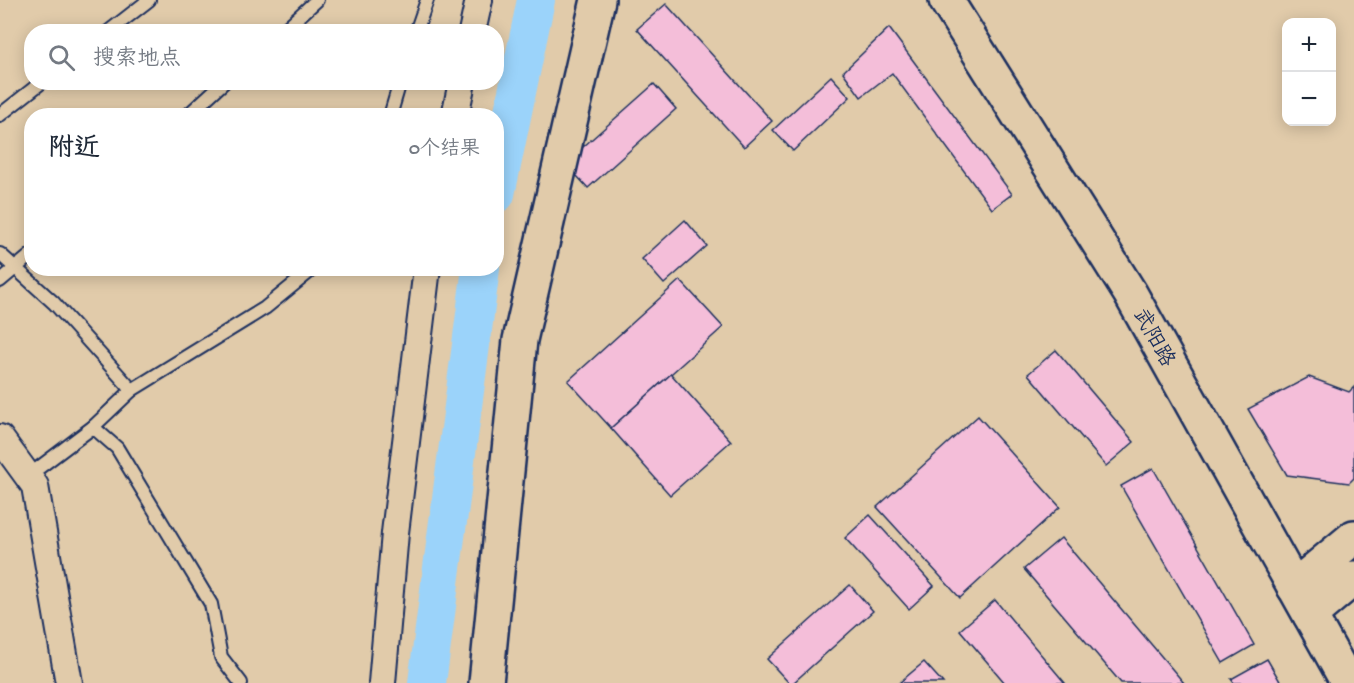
<!DOCTYPE html>
<html lang="zh">
<meta charset="utf-8">
<style>
body{margin:0;font-family:"Gochi Hand","LXGW WenKai TC",sans-serif;background:#f6f6f7;color:#1f2937}
.controls{position:absolute;right:18px;top:18px;display:grid;overflow:hidden;border-radius:12px;box-shadow:0 3px 15px #0003}
.controls button{width:54px;height:54px;display:grid;place-items:center;padding:0;border:0;border-bottom:2px solid #e0e1e3;background:#fff;color:#1f2937;font:30px sans-serif}
.list{margin:0;padding:0;list-style:none}
h2{display:flex;justify-content:space-between;align-items:center;height:78px;margin:0;padding:0 24px;font-size:26px}
h2 small{font-size:20px;font-weight:400;color:#747a83}
.icon{flex:none;width:33px;height:33px;fill:none;stroke:currentColor;stroke-width:2;stroke-linecap:round;stroke-linejoin:round}
.map{position:relative;flex:none;width:1354px;height:683px;overflow:hidden}
.search{position:absolute;background:#fff;box-shadow:0 3px 15px #0003;left:24px;top:24px;width:480px;height:66px;display:flex;align-items:center;gap:15px;box-sizing:border-box;padding:0 21px;border-radius:24px;color:#747a83;font-size:22px}
.panel{position:absolute;background:#fff;box-shadow:0 3px 15px #0003;left:24px;top:108px;width:480px;height:168px;border-radius:24px}
.map>svg:first-child{display:block}
.lines{fill:none;stroke-linecap:round;stroke-linejoin:round}
.river{stroke:#9bd3fa;stroke-width:38}
.building{fill:#f4bed9;stroke:#1b2f5e;stroke-width:1.5}
.lane-casing{stroke:#1b2f5e;stroke-width:16}
.street-casing{stroke:#1b2f5e;stroke-width:30}
.secondary-casing{stroke:#1b2f5e;stroke-width:38}
.lane{stroke:#e1cbaa;stroke-width:12}
.street{stroke:#e1cbaa;stroke-width:26}
.secondary{stroke:#e1cbaa;stroke-width:33}
.labels{text-anchor:middle;stroke-width:6;stroke-linejoin:round;paint-order:stroke}
.street-label{font-size:21px;fill:#1b2f5e;stroke:#e1cbaa}
</style>
<div class="map">
<svg width="1354" height="683" viewBox="0 0 1354 683">
<rect width="100%" height="100%" fill="#e1cbaa"/>
<filter id="ink" filterUnits="userSpaceOnUse"><feTurbulence type="fractalNoise" baseFrequency=".0167" numOctaves="2"/><feDisplacementMap in="SourceGraphic" scale="12" xChannelSelector="R" yChannelSelector="G"/><feConvolveMatrix kernelMatrix="1 2 1 2 8 2 1 2 1" color-interpolation-filters="sRGB"/></filter>
<g filter="url(#ink)">
<g class="lines">
<g class="river">
<polyline points="496,194 536,0"/>
<polyline points="427,683 481,268"/>
</g>
</g>
<g class="building">
<polygon points="666,4 772,121 744,147 637,29"/>
<polygon points="889,28 1012,194 992,209 892,73 861,97 843,72"/>
<polygon points="831,76 850,97 793,151 773,130"/>
<polygon points="654,84 676,109 588,188 565,163"/>
<polygon points="685,220 707,246 664,284 642,259"/>
<polygon points="680,280 723,327 611,428 568,381"/>
<polygon points="1056,350 1134,442 1106,466 1028,374"/>
<polygon points="671,374 731,441 670,495 611,428"/>
<polygon points="1309,377 1349,392 1354,387 1354,478 1349,483 1287,475 1248,409"/>
<polygon points="978,416 1060,507 960,598 877,507"/>
<polygon points="1153,468 1254,645 1223,663 1121,486"/>
<polygon points="870,515 934,586 909,609 845,538"/>
<polygon points="1061,538 1184,683 1121,683 1024,569"/>
<polygon points="850,585 873,611 793,683 789,683 767,659"/>
<polygon points="995,600 1065,683 1005,683 960,630"/>
<polygon points="1267,659 1281,683 1234,683 1231,679"/>
<polygon points="924,662 943,683 899,683"/>
</g>
<g class="lines">
<defs>
<g id="lane">
<polyline points="108,32 149,0"/>
<polyline points="282,32 317,0"/>
<polyline points="416,32 427,0"/>
<polyline points="0,115 42,82"/>
<polyline points="187,116 224,82"/>
<polyline points="390,116 400,82"/>
<polyline points="0,254 54,303 132,390"/>
<polyline points="0,281 32,254"/>
<polyline points="93,427 117,448 211,604 221,657 241,683"/>
<polyline points="28,476 93,427 132,390 265,308 314,268"/>
</g>
<g id="street">
<polyline points="472,32 479,0"/>
<polyline points="455,116 462,82"/>
<polyline points="0,438 35,486 69,683"/>
<polyline points="382,683 395,533 427,268"/>
</g>
<g id="secondary">
<polyline points="946,0 1130,293 1348,683"/>
<polyline points="1294,587 1354,537"/>
<polyline points="1310,615 1354,578"/>
<polyline points="486,683 520,340 598,0"/>
</g>
</defs>
<use href="#lane" class="lane-casing"/>
<use href="#street" class="street-casing"/>
<use href="#secondary" class="secondary-casing"/>
<use href="#lane" class="lane"/>
<use href="#street" class="street"/>
<use href="#secondary" class="secondary"/>
</g>
</g>
<g class="labels">
<g class="street-label">
<text transform="translate(1155 337) rotate(61)" y="7">武阳路</text>
</g>
</g>
</svg>
<div class="controls">
<button>+</button>
<button>−</button>
</div>
<div class="search"><svg class="icon" aria-label="search" viewBox="0 0 24 24"><circle cx="10" cy="10" r="6"/><path d="M15 15l6 6"/></svg>搜索地点</div>
<section class="panel">
<h2>附近<small>0个结果</small></h2>
<ul class="list">
</ul>
</section>
</div>
